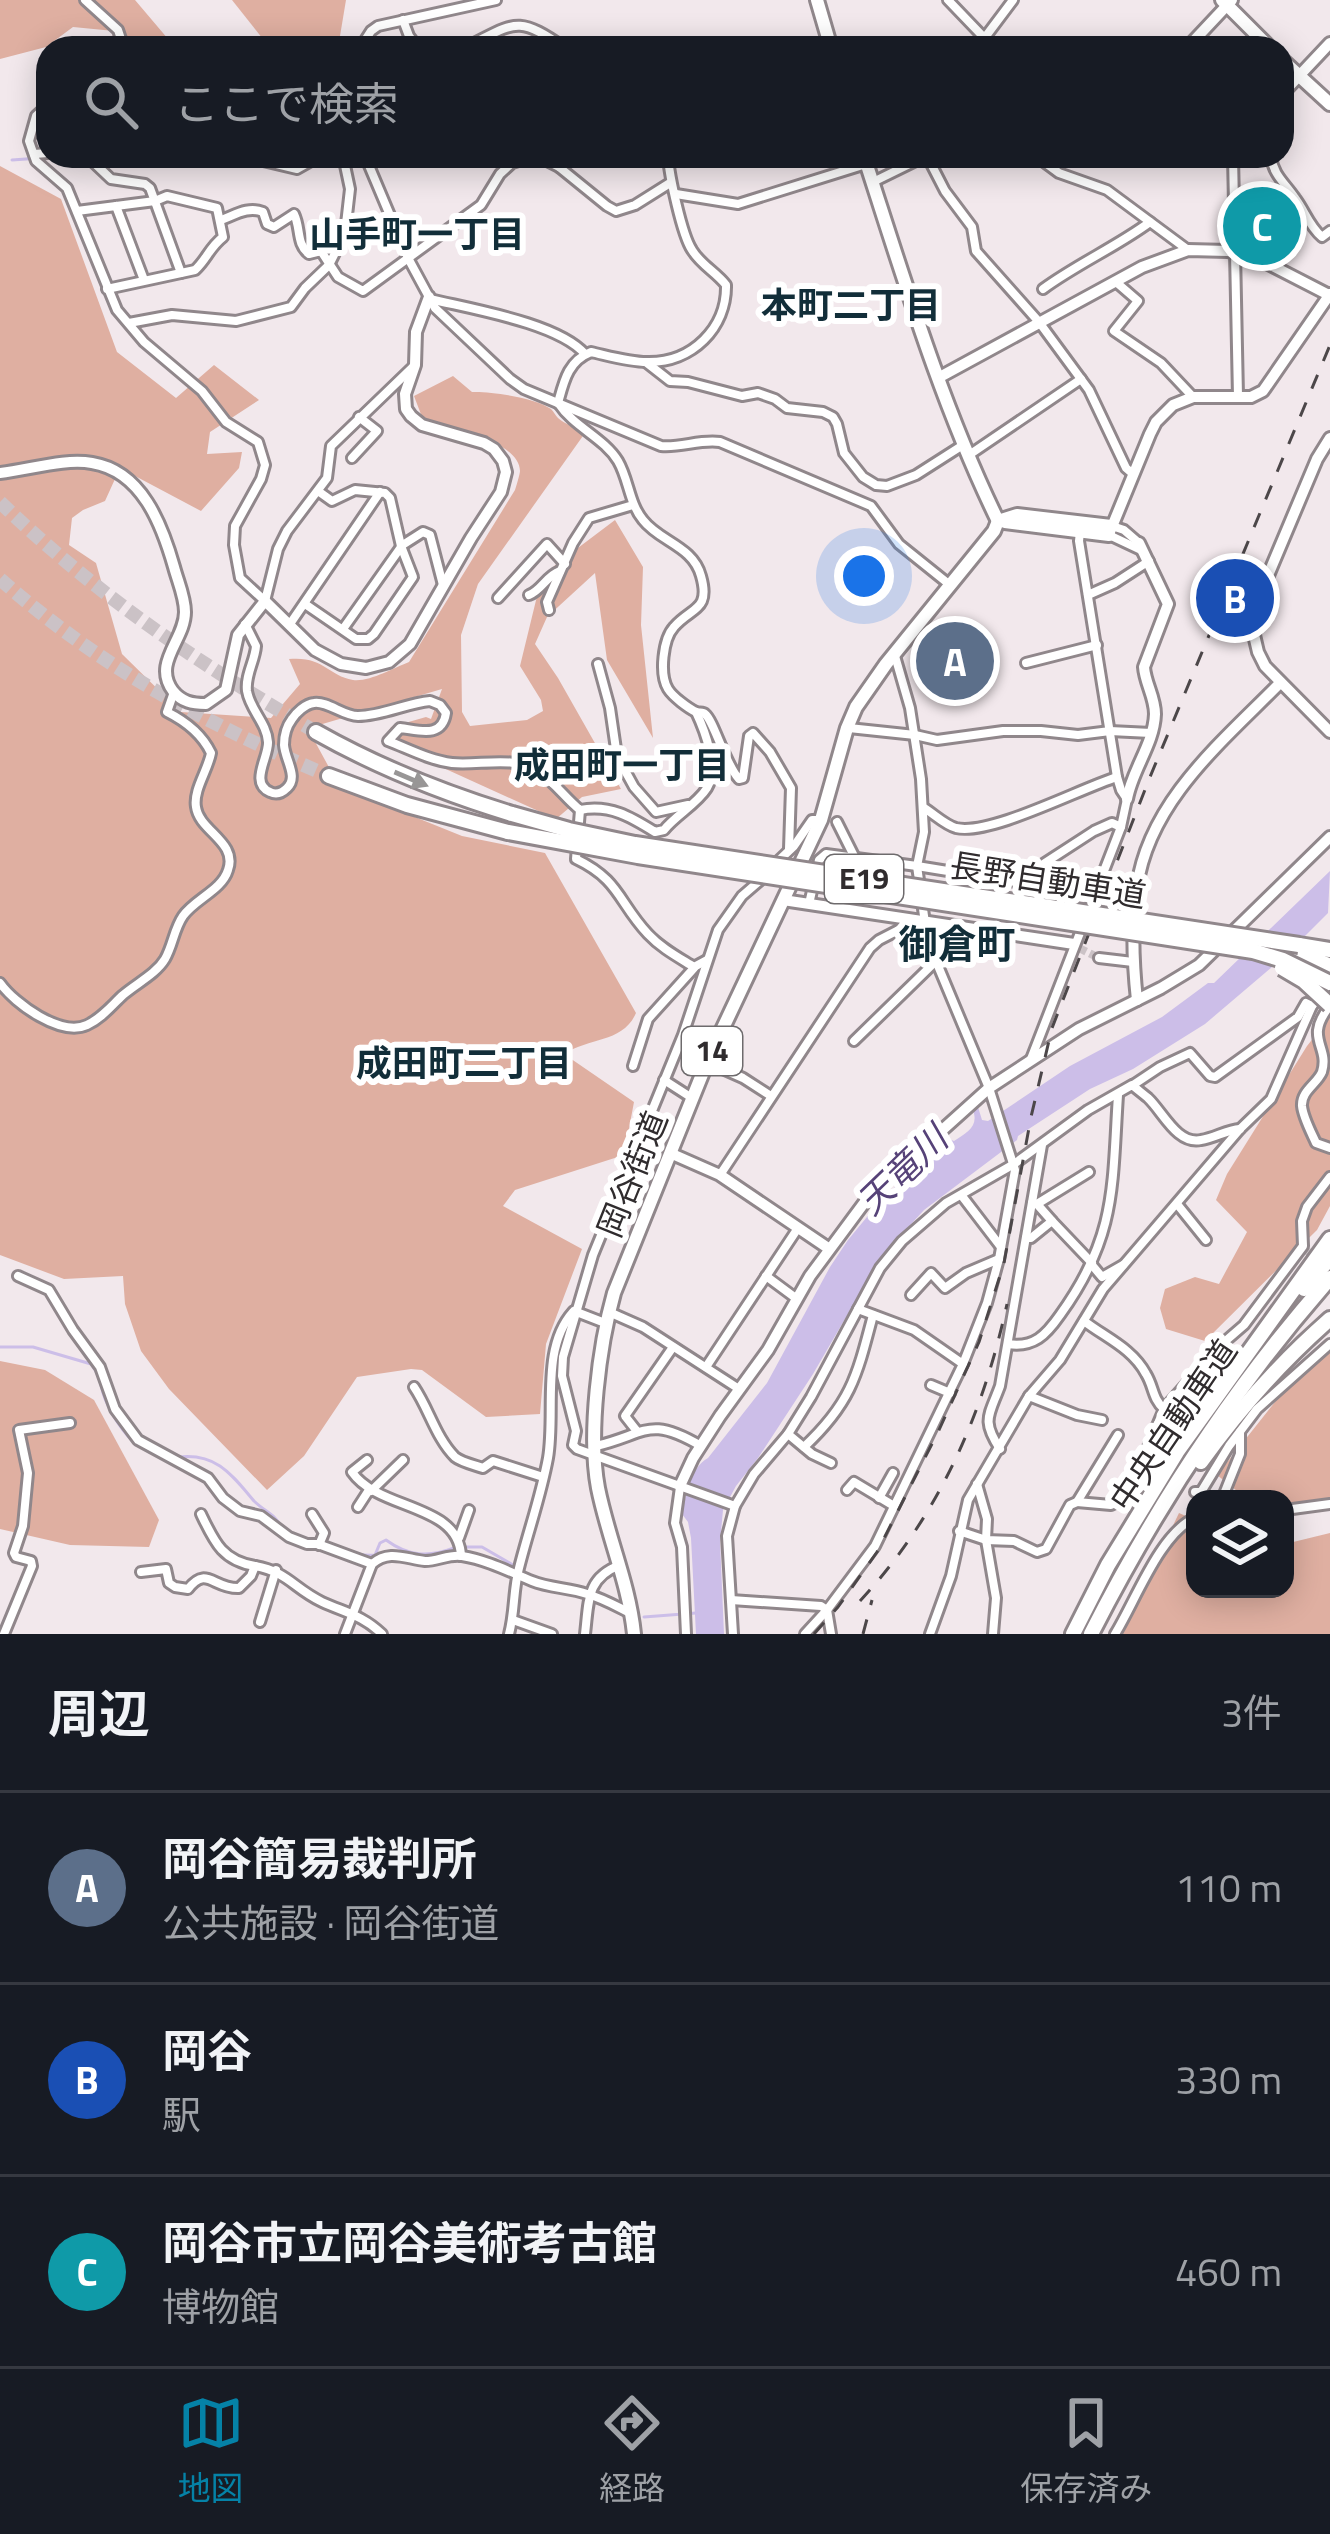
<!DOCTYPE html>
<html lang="ja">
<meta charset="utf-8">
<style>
body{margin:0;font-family:"Titillium Web","Noto Sans JP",sans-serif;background:#20242c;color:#f1f3f6}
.controls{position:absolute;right:36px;bottom:36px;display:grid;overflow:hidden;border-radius:24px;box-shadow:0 6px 30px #0003}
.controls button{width:108px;height:108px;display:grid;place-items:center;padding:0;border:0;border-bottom:3px solid #363941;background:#171b24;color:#f1f3f6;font:60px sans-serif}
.you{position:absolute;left:864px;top:576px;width:42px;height:42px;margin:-30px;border:9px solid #fff;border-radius:50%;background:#1a73e8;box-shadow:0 0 0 18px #1a73e833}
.badge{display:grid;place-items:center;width:78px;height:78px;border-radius:50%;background:#0582a7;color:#fff;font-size:39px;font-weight:700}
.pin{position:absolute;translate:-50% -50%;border:6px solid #fff;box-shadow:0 3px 12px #0006}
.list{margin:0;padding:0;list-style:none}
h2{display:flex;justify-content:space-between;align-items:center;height:156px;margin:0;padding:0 48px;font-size:51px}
h2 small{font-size:39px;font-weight:400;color:#9ea1a6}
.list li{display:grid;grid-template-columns:78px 1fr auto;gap:36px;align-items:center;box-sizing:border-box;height:192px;padding:0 48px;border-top:3px solid #363941}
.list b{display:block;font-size:45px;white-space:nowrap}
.list p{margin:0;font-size:39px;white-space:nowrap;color:#9ea1a6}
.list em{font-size:39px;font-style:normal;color:#9ea1a6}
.icon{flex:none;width:66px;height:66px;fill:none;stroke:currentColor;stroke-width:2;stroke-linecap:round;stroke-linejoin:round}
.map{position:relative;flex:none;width:1330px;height:1634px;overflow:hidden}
.search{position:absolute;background:#171b24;box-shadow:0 6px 30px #0003;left:36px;right:36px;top:36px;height:132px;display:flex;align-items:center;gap:30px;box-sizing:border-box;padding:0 42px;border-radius:36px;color:#9ea1a6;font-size:45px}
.sheet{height:732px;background:#171b24}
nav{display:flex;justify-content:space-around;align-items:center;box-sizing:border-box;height:168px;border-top:3px solid #363941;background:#171b24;font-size:33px;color:#9ea1a6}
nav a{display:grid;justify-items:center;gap:6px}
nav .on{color:#0582a7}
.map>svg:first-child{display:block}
.forest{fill:#dfafa1}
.water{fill:#ccbee8}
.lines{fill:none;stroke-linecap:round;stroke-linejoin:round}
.stream{stroke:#ccbee8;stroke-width:3}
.street-tunnel{stroke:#cbc2c6;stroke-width:8;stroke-dasharray:8 4;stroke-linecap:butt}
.highway-tunnel{stroke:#cbc2c6;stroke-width:14;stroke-dasharray:14 7;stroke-linecap:butt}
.street-casing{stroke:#90878b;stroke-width:14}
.secondary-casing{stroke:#90878b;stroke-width:16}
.primary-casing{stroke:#90878b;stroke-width:18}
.highway-casing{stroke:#90878b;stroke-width:20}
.street{stroke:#fff;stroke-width:8}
.secondary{stroke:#fff;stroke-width:10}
.primary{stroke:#fff;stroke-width:12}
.highway{stroke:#fff;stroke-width:14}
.rail{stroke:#4c4749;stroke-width:3;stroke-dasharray:15 15;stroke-linecap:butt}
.highway-bridge-casing{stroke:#90878b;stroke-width:20;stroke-linecap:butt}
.highway-bridge{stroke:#fff;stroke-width:14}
.oneway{fill:#989696}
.labels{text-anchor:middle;stroke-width:12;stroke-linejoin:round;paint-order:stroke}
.shield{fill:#fff;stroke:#6e6b6d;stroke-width:3}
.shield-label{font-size:30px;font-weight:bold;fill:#302c2e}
.street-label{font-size:33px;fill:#302c2e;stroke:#fff}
.neighbourhood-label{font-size:36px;font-weight:bold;fill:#122e39;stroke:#fff}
.water-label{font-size:36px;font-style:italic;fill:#564278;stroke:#fff}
.quarter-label{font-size:39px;font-weight:bold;fill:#122e39;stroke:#fff}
</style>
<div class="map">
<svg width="1330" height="1634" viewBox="0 0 1330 1634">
<rect width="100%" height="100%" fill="#f2e8ec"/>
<g class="forest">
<polygon points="0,0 135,0 174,46 109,48 114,31 73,27 46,47 0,59"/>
<polygon points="232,0 346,0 338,48 270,48"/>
<path d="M0,166L61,199L117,352L176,398L214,365L259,400L210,432L207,454L242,452L239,468L201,511L120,468L105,501L83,510L72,518L69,545L96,563L122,654L181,712L271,718L300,684L289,659C324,656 327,675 353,680C370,682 393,668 409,662L515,490C516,487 520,474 520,471C519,439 445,428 422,417L414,396L453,376L472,392C490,391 536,398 551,409C554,412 555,415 558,418C565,424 576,428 585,433L478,584L461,635L462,712L470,726L527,720L543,711L541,700L520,666L539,588L554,566L615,520L643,567L641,625L653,738L607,660L595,573L547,617L535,644L558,678L621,789L582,797L556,819L384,741L391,727L426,717L431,719L442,689L319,725L313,738L331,771L328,782L462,836L545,853L636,1013C623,1043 590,1037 564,1054L634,1102L624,1155L515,1190L503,1206L582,1249L546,1344L540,1414L486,1417L422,1370L411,1369L357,1377L304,1456L267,1490L169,1389L141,1351L125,1304L123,1276L64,1279L0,1255Z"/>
<polygon points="1330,1017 1330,1206 1317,1230 1205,1341 1166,1329 1160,1308 1165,1289 1195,1277 1219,1284 1247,1232 1216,1200 1227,1174 1307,1046"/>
<polygon points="1330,1349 1330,1501 1317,1506 1285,1504 1285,1499 1247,1499 1217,1475 1283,1392"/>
<polygon points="0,1361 45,1370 94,1400 159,1520 149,1547 70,1545 0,1529"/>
<polygon points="1179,1513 1195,1520 1195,1589 1285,1589 1285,1544 1330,1533 1330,1634 1121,1634"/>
</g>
<path class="water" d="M1330,871L1328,913L1286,955L1205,1024L1133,1069L1090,1089L1018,1136L1017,1140L924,1210L881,1257L813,1374L758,1458L736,1486L723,1510L720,1542L724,1634H696L691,1538L688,1522L682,1514C686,1495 690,1468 708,1458L767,1383L830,1267L848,1240L876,1206L903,1179L947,1146L944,1137L954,1141C967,1132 979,1127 973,1110L978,1107L982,1120L988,1121L1070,1066L1162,1017L1208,983H1214Z"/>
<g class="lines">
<g class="stream">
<polyline points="384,48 404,36"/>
<polyline points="12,160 68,156"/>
<path d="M0,1347H33L91,1364C99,1374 100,1381 103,1393C108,1409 124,1436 138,1445"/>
<path d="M179,1457C217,1453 232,1475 254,1501C265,1512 276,1514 282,1529"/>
<path d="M307,1540C331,1539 352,1558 375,1555L380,1543L386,1540C408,1556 428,1558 454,1548"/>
<polyline points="463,1547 482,1547 513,1565"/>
<polyline points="644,1617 696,1613"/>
</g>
<g class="street-tunnel">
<polyline points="1079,948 1099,958"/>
<polyline points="1306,1250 1330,1270"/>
</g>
<g class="highway-tunnel">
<path d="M0,502C96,595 201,665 316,732"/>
<path d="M0,579C101,668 207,724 329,776"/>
</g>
<defs>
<g id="street">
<polyline points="85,0 118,30 124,48"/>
<polyline points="948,0 994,48"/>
<polyline points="403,20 409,36 418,48"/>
<polyline points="360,48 371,31 378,26 496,0"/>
<path d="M464,48C515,23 516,14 565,48"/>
<polyline points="977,48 1013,0"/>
<polyline points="48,105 36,116 29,141 36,161 67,188 117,310 144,342 202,391 226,422 258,442 265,465 261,479 235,526 234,545 240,578 265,601 278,549 287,531 327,478 331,446 414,366"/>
<polyline points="1282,122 1282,124"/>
<polyline points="34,154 48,153"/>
<polyline points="91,156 91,160 111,179 145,184 150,188 181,273"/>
<polyline points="226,156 247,157 297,169 320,156"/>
<path d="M365,156L408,258L435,308L510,379L524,389L661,446C681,448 700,439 720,442L871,506L899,544L950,585"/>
<polyline points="927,156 945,191 972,227 976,251 1039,322 1089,390 1126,468 1133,474"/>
<polyline points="1036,156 1059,173 1107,190 1188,250"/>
<polyline points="1233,156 1238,396"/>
<path d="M1271,156C1273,175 1285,183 1295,198C1305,211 1309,226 1322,237L1330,231"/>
<polyline points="559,167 565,156"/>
<polyline points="873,182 926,156"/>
<polyline points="676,194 738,204 866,164"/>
<polyline points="116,206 144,280"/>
<path d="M77,211L155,201L167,196L217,208L223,237C209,248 207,259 195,270L107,289"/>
<path d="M221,220C235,215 248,206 263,212L267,224L274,227L294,214C301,228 296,244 309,254L321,251L338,277L363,291L481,205L500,174L512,163L528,158L543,159L559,167L607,206L616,211L635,205L670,183"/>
<polyline points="1116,282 1138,301 1114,331 1161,363 1193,397"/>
<path d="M1043,289C1077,264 1116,247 1150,222"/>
<path d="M430,299C471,309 558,323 585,354"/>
<polyline points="129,323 172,315 236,321 291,307 305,288 329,265 345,233 350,189 343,156"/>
<polyline points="647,363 670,381 688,382 742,396 758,393 775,399 787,408 823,412 833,417 837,424 844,453 863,477 876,485 887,486 916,475 963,445"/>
<path d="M558,403C564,381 568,361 591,352C609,356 629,362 647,362C692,363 727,328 726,285C716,272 701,265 692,250C682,235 669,175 668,156"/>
<path d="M559,404C574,427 604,438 618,461C629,480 629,503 643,520C660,542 693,546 701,576C711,611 691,607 674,627C663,639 659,674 668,689C673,697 688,708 696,712C699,713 703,712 705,714C714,721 725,764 739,779L743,778L749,736L753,733L770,752L791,788L789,849"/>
<polyline points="969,455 1081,379"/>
<polyline points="352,458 377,431 359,417"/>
<polyline points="318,491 332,501 355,490 385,493 390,498 401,546 423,532 430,535 443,585"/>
<polyline points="1112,526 1124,530 1139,543"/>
<polyline points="1109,535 1143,551"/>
<path d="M529,595C542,590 546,576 560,571"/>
<polyline points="1088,595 1115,583 1149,561"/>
<polyline points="498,598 547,544 565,564"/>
<polyline points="305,604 356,639 368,639 374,634 413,577 401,546"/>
<polyline points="549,610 547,602 573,543 589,518 633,505"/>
<path d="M245,624L256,646C255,661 245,675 247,691C250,710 267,723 268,742C269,757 249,783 270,792C276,795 282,793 287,788C299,777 285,760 284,745C284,736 286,727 292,719C296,713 305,704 314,703C328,701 343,716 358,716C382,716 407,703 430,701L440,705L446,713C442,739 419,730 400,728L388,741C409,749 429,760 452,763C479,766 512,755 537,771C553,780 565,798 580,810C610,804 631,817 655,832L664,830C676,815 697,804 707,788C719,768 705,731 696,712"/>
<polyline points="290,624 380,492"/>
<polyline points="343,629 401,547"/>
<polyline points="1026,663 1097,645"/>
<polyline points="598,664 610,708 617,756 634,787 656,812 688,805"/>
<polyline points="849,728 915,735 937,740 1003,731 1041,731 1078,735 1110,731 1151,733"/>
<path d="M924,808C934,814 945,825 956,828C990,836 1079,789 1117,777"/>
<path d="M580,810L576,859C620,880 618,902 648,934C661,948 678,957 694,967L707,960"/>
<polyline points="837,822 855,858"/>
<polyline points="774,865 794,846 812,820 821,820"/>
<polyline points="1017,881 1094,831 1112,823 1121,827"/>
<polyline points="809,904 819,860 826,854 917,866 1095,895"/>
<polyline points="1099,958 1133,962"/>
<path d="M0,983C15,1004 61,1037 87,1025C102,1018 112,1005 123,995C137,983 156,974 165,959C173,945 174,929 183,916C195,899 222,890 228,870C238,842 199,831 196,807C193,790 208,770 211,753C202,734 185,721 167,712L174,692"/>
<path d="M1329,1007C1304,1039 1330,1046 1322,1072C1317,1084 1301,1091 1302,1106C1303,1117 1311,1132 1316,1143L1330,1148"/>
<polyline points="854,1041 936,961"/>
<polyline points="1031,1059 1121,827 1127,799 1121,790 1117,777 1079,541 1080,532"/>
<polyline points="707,1062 743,1078 771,1096"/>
<polyline points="633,1066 648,1019 694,968"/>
<polyline points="664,1080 692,1098"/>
<polyline points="1133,1085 1160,1067 1190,1053 1210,1076 1215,1077 1298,1017 1306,1003 1312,1006"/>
<polyline points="720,1175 870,948 879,940 914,922"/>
<polyline points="962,1196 1001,1247"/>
<polyline points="1037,1204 1089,1172"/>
<polyline points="1177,1204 1206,1240"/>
<polyline points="1052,1221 1092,1263"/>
<polyline points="1026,1238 1031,1238 1052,1221 1037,1204 1032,1203"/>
<polyline points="1092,1265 1102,1277 1123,1265"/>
<polyline points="18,1276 49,1290 73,1330 100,1367 115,1409 138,1440 208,1478 223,1498 240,1511 261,1516 289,1537 307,1544 318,1544 372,1564"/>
<polyline points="766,1276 797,1299"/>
<polyline points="911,1295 931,1273 945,1288 966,1273 999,1259"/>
<polyline points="858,1309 914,1330 963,1364"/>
<polyline points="574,1311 605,1323"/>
<polyline points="609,1312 643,1327 739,1389"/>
<path d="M1084,1321C1106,1338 1132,1348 1146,1374C1154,1387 1152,1398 1164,1409"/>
<path d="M1008,1344C1034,1348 1046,1335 1060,1315C1117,1236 1112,1187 1118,1095"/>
<polyline points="706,1367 798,1228"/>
<polyline points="931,1385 950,1393"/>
<path d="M414,1387C429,1409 436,1438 455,1457C461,1462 474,1465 483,1468L493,1461L543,1477"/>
<polyline points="1029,1396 1077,1415 1102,1420"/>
<polyline points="636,1430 625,1416 673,1347"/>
<polyline points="788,1434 812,1454 831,1463"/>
<path d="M596,1446C647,1434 648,1415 701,1446"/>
<path d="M804,1447C851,1403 857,1376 873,1315"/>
<path d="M1000,1449C981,1420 989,1416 1000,1386L1042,1145"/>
<path d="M367,1460L352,1472C379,1511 459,1503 461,1556"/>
<polyline points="977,1484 987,1519 986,1540 996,1598 993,1634"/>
<polyline points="680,1487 675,1523 682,1547 686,1634"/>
<polyline points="847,1490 854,1482 894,1506"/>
<polyline points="371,1491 403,1460"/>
<polyline points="1195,1492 1201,1492 1229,1446 1257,1409 1330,1344"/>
<polyline points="879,1498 893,1473"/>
<polyline points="1222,1499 1240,1454 1240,1432"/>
<polyline points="1077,1502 1111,1505 1127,1497 1164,1409 1222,1344 1244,1325 1303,1246 1302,1221 1307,1207 1330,1177"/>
<polyline points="735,1506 577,1449 573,1445 576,1431 562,1376 563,1357 593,1255 683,1035 718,930 742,896 764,877"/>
<polyline points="358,1507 369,1490"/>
<polyline points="1285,1510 1330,1504"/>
<path d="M201,1514C214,1541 222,1561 255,1566"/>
<polyline points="312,1514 324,1533 319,1545"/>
<polyline points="959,1531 986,1540 1014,1541 1037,1552 1046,1549 1070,1505 1077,1502 1118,1435"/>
<polyline points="459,1538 469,1510"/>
<path d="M141,1572L166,1569L169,1583L175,1587L188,1589C207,1565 213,1589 239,1588L251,1576L255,1566C288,1572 293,1588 322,1602C346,1613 362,1615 382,1634"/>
<polyline points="731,1600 821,1606 827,1610 831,1634"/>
<polyline points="513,1620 552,1634"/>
<polyline points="260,1622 276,1570"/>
<polyline points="4,1634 32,1566 31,1561 16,1557 14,1553 23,1526 28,1473 19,1430 70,1423"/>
<path d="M345,1634L372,1564C389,1549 406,1559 425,1561C438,1561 449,1554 462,1556C487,1560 510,1572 532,1581C549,1588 570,1588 587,1594C602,1598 616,1606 630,1613"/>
<path d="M509,1634C515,1612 513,1590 519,1568C528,1532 541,1496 548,1458C556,1412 540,1349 573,1312"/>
<path d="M585,1634C589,1601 586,1578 620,1565"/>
<path d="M733,1634L727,1536L735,1506L754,1474L788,1434L811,1397L880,1268L902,1241L946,1203L1014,1164L1088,1110L1132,1085C1133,1086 1147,1097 1148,1098C1163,1112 1177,1145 1201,1140C1215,1138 1226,1130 1240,1129"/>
<polyline points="805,1634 827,1610 875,1546 963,1364 987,1303 999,1259 1015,1170 989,1088 936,961 925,923 917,866 924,832 921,779 910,708 895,656"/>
<polyline points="930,1634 951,1576 968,1500 1029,1396 1060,1360 1103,1289 1240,1129 1271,1099 1312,1006 1330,982"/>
<path d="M1115,1634C1135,1602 1160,1533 1195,1518"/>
</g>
<g id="secondary">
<polyline points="1187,48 1232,0"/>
<polyline points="1282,94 1330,43"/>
<polyline points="938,378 1142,267 1188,250 1228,251 1251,255 1329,295"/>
<polyline points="1330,438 1317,459 1258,599 1254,635 1258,652 1265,666 1330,732"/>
<path d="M0,473C29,470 64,458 92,463C142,471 162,525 174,567C178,582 185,597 185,612C185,640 152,663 173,691C182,702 192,704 206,704L226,690L238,635L265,601L315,650L341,664L366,668L389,662L410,644L471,538L501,492L506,472L503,461L494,449L484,443L422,425L411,416L406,409L405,394L415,365L416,332L429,297"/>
<polyline points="1109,534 1150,434 1156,422 1173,405 1193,397 1251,397 1263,391 1330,294"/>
<path d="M1127,799C1132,770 1154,744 1155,714C1155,697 1145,683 1144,667L1168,604L1139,543"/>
<polyline points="783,900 1074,944"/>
<path d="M1137,1000C1133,963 1131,925 1137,887C1149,801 1223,741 1280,683"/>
<polyline points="670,1153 720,1175 828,1248"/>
<polyline points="680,1486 693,1458 720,1416 768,1350 810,1276 870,1195 989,1088 1079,1029 1161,988 1199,965 1330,837"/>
</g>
<g id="primary">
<polyline points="817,0 831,48"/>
<polyline points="1222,0 1270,48"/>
<polyline points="1282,60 1330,104"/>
<path d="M864,156C904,279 941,404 998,521"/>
<polyline points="998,521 1017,515 1111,526"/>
<polyline points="1005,522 1109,535"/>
<path d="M634,1634C629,1584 608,1538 598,1488C588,1435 599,1346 614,1293L707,1062L821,820L847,728L856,707L886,664L994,531L998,521"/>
</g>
<g id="highway">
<path d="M316,732C378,767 443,793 512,814"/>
<polyline points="329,776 407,805 508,832"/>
<polyline points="1299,945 1330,950"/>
<polyline points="1293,950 1330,966"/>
<polyline points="1304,1289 1330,1258"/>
<path d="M1201,1462C1239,1409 1281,1362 1330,1319"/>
<polyline points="1073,1634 1108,1565 1177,1452 1330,1239"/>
<path d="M1091,1634C1156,1506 1235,1386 1330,1278"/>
</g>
</defs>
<use href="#street" class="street-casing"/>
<use href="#secondary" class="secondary-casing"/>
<use href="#primary" class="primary-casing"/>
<use href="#highway" class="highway-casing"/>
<use href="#street" class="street"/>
<use href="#secondary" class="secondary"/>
<use href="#primary" class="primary"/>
<use href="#highway" class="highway"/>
<g class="rail">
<path d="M860,1601C938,1517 983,1415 1007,1304"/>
<polyline points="814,1634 838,1607 877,1552 939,1430 979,1342 1004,1263 1031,1117 1052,1028 1150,777 1330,345"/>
<polyline points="863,1634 872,1600"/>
</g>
<defs>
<g id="highway-bridge">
<polyline points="512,814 569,830 635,844 1299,945"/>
<polyline points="508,832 638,856 1253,951 1283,960 1330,983"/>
<polyline points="1282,968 1304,981 1330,1005"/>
</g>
</defs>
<use href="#highway-bridge" class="highway-bridge-casing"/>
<use href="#highway-bridge" class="highway-bridge"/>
</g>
<defs><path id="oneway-solid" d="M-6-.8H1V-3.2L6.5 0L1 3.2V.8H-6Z" transform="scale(3)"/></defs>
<use class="oneway" href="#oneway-solid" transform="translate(411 779) rotate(23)"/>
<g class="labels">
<g class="shield">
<rect x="825" y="855" width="78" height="48" rx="9"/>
<rect x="682" y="1027" width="60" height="48" rx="9"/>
</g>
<g class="shield-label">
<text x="864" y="889">E19</text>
<text x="712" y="1061">14</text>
</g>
<g class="street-label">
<text transform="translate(1048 880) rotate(9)" y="12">長野自動車道</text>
<text transform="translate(632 1174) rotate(-68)" y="12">岡谷街道</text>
<text transform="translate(1173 1425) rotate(-56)" y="12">中央自動車道</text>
</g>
<g class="neighbourhood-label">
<text x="417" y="247">山手町一丁目</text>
<text x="851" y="318">本町二丁目</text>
<text x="622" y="778">成田町一丁目</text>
<text x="464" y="1076">成田町二丁目</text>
</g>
<g class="water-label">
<text transform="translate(902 1170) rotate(-44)" y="13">天竜川</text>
</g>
<g class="quarter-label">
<text x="957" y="958">御倉町</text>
</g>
</g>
</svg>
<div class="controls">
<button><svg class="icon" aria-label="layers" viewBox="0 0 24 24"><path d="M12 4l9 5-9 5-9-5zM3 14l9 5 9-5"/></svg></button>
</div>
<div class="you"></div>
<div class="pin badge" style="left:955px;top:661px;background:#5c6f8a">A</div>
<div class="pin badge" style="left:1235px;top:598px;background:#1a4fb4">B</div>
<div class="pin badge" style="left:1262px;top:226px;background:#0f9aa8">C</div>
<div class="search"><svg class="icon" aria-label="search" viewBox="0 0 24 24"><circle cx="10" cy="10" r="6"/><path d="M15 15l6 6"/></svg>ここで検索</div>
</div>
<section class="sheet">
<h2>周辺<small>3件</small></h2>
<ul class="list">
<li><span class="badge" style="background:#5c6f8a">A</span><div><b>岡谷簡易裁判所</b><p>公共施設 · 岡谷街道</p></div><em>110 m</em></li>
<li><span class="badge" style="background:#1a4fb4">B</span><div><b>岡谷</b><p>駅</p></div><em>330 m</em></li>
<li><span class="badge" style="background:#0f9aa8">C</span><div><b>岡谷市立岡谷美術考古館</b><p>博物館</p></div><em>460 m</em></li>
</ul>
</section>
<nav>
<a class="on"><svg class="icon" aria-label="map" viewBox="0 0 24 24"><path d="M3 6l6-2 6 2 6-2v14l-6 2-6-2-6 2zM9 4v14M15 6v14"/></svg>地図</a>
<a><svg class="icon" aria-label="directions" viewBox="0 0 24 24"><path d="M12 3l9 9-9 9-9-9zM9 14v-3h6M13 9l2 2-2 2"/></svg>経路</a>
<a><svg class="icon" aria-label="saved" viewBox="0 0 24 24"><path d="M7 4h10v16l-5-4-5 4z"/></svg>保存済み</a>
</nav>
